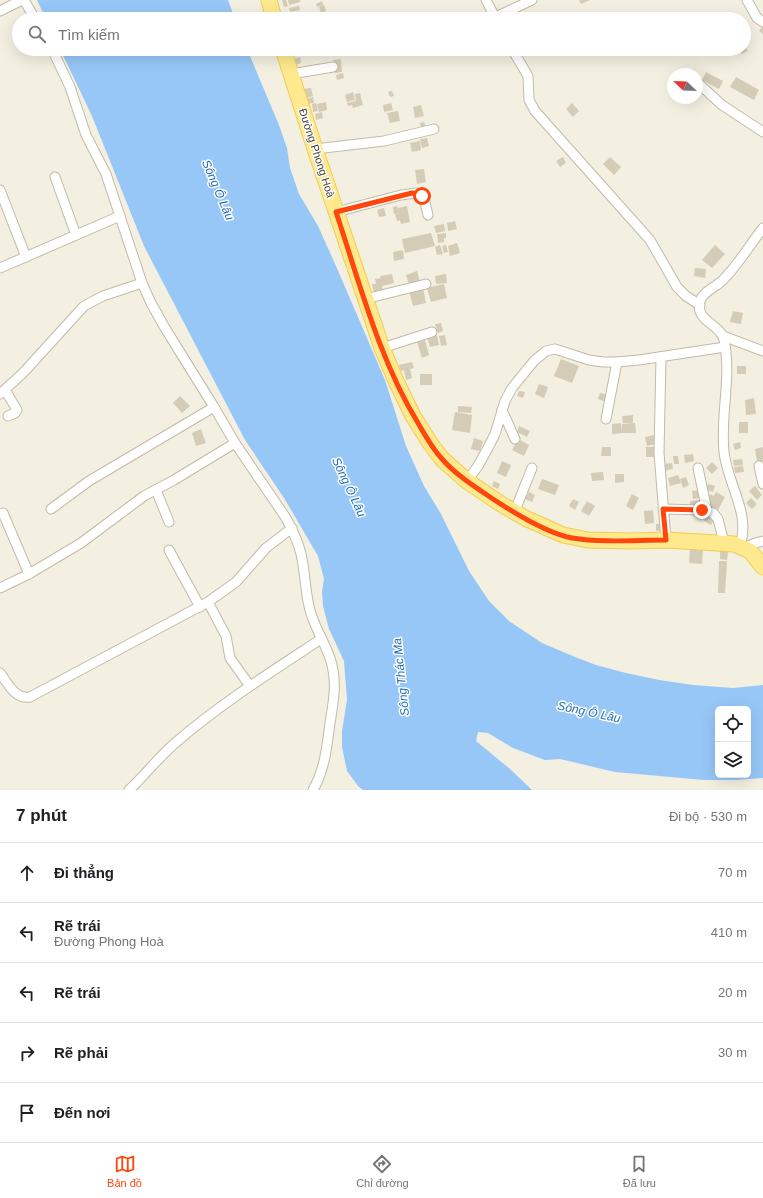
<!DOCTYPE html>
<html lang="vi">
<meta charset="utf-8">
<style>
body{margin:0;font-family:Helvetica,sans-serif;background:#f2f2f2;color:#202124}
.controls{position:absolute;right:12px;bottom:12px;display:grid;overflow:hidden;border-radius:6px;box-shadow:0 4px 16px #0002}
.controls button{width:36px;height:36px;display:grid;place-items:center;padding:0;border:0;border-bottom:1px solid #e0e0e0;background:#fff;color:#202124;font:20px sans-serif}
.compass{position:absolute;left:667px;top:68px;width:36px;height:36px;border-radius:50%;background:#fff;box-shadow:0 4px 16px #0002;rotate:293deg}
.stop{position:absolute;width:12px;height:12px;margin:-9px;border:3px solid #ff460c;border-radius:50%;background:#fff}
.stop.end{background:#ff460c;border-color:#fff;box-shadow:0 1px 4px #0008}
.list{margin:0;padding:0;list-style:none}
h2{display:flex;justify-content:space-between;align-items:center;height:52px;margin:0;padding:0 16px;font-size:17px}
h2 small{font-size:13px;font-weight:400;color:#757577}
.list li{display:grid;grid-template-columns:26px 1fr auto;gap:12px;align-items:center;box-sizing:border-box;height:60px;padding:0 16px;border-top:1px solid #e0e0e0}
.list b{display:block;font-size:15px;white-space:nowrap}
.list p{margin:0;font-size:13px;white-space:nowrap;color:#757577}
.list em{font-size:13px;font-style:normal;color:#757577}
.icon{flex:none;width:22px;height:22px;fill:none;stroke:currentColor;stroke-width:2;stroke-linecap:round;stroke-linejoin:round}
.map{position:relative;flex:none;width:763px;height:790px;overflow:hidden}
.search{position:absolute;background:#fff;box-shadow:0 4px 16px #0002;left:12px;right:12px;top:12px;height:44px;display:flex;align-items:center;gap:10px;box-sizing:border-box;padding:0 14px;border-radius:22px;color:#757577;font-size:15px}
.sheet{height:352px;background:#fff}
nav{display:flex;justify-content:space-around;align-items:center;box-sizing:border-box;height:56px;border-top:1px solid #e0e0e0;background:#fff;font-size:11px;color:#757577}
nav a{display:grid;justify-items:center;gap:2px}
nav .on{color:#ff460c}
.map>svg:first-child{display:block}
.water{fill:#96c7f7;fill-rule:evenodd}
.building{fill:#d4ccb6}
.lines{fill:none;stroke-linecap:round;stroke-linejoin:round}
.minor-casing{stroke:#c1bba6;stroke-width:11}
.primary-casing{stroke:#efcd54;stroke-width:17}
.minor{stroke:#fff;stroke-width:9}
.primary{stroke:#ffe98e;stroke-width:15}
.route{stroke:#ff460c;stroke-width:5}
.labels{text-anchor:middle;stroke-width:3;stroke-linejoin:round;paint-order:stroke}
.street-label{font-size:11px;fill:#443f32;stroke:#fff}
.water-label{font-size:12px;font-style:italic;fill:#226cb9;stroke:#fff}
</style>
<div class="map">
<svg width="763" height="790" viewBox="0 0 763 790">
<rect width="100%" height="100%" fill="#f3efe1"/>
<g class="water">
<polygon points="37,0 228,0 235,19 46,19"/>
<path d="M60,49H247L279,125L287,148L290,168L299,194L318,226L336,266L385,380L406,446L424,486L441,514L469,571L489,601L509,621L542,643L575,657L596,665L626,673L659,680L693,685L733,688L763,685V778L737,780H704L615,772L560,759L545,760L513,748L488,733L478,732L476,741L510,769L532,790H363L358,786L347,771L342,747V731L347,700L344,661L329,629L323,606L322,592L324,579L318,556L284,498L245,440L144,246L92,116ZM718,709H748V775H718Z"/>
</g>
<g class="building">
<polygon points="282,0 286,0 288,6 284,7"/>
<polygon points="288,0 300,0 300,2 289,5"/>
<polygon points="579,0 590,0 581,4"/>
<polygon points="322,1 323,5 317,7 316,4"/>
<polygon points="324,5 326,11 321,13 319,7"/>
<polygon points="299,6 300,10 290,12 289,8"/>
<polygon points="727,12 731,19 725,19 722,14"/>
<polygon points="763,25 763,34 759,31"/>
<polygon points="744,44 748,51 742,54 738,49 744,49"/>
<polygon points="295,49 304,49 305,54 297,56"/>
<polygon points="300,57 301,63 296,65 294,59"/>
<polygon points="341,59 342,72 335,73 333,60"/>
<polygon points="706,72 723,81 719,89 702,80"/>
<polygon points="343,73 344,78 337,80 336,75"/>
<polygon points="736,77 759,90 754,100 730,87"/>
<polygon points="311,88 313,96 306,98 304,89"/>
<polygon points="392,91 394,96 390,97 388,92"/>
<polygon points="353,92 355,100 347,102 345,95"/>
<polygon points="360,93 363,105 353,108 352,105 348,106 347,103 356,101 355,94"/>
<polygon points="313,97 314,103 307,104 306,99"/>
<polygon points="326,102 327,110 319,112 317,104"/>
<polygon points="316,103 318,111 313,112 312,104"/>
<polygon points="391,103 393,110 384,112 383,105"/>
<polygon points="572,103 579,111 573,117 566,109"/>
<polygon points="421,105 424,116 415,118 413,107"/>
<polygon points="398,111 400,121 390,123 387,113"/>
<polygon points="322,112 323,118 316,120 315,114"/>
<polygon points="424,122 426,127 421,128 420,123"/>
<polygon points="427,138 429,146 422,148 420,139"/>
<polygon points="420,141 421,150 412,152 410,143"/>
<polygon points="563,157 566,163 560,167 556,161"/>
<polygon points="610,157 621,167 614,175 603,164"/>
<polygon points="424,169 426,182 417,184 415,170"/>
<polygon points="397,206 399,213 394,214 393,207"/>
<polygon points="407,206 410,222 401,224 400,220 397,221 395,214 401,213 399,213 398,208"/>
<polygon points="384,208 386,216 379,217 377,210"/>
<polygon points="455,221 457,229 448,231 447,223"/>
<polygon points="444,224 445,231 436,233 434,226"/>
<polygon points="431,233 435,246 405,253 402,239"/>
<polygon points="446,233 446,238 444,238 444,242 438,243 437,234"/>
<polygon points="457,243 460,253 450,256 448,246"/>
<polygon points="440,245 443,254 437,255 435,247"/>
<polygon points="446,245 448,252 444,253 442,246"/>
<polygon points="715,245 725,254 712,268 702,260"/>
<polygon points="403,250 404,259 394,261 393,252"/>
<polygon points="695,268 706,269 705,278 694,276"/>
<polygon points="417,271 420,282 409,285 406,275"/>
<polygon points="392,274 394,283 382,286 383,291 374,293 372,284 376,284 375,279 381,278 380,276"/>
<polygon points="446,274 447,283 436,284 435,276"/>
<polygon points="444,284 447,298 431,302 427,288"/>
<polygon points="423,288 426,303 413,306 409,291"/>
<polygon points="733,311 743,313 741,324 730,322"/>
<polygon points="441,323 443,331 438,333 435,324"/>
<polygon points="437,335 439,345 430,347 427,338"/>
<polygon points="445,335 447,345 441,346 439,336"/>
<polygon points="425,340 429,355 422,358 417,342"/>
<polygon points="561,359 579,366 572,383 554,376"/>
<polygon points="412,362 414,368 410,369 412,378 406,380 404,370 401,371 399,365"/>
<rect x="737" y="366" width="9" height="8"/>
<rect x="420" y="374" width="12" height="11"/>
<polygon points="539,384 548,387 544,398 535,394"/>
<polygon points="519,391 525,392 523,398 517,396"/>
<polygon points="600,393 608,395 606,402 598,399"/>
<polygon points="180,396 190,406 182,413 173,403"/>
<polygon points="754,398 756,414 746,415 745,400"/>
<polygon points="458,406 472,407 471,413 458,412"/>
<polygon points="455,412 472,415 470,433 452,430"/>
<polygon points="633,415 633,423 623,423 622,416"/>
<rect x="739" y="422" width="9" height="11"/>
<polygon points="621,423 622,433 612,434 612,424"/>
<polygon points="635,423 636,433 622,433 622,424"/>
<polygon points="519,426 530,431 527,437 517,432"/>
<polygon points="201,429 206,443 196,446 192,433"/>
<polygon points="654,435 656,444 647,446 645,437"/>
<polygon points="474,438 483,441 480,451 471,449"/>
<polygon points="518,439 529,445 524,456 512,450"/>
<polygon points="740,442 741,448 735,450 733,444"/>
<polygon points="602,447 611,447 611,456 601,456"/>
<rect x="646" y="447" width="10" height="10"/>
<polygon points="763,447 763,461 757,462 755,449"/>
<polygon points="693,454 694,461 685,463 684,455"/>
<polygon points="673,456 678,456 679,464 674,464"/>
<polygon points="742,459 743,465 734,466 733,460"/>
<polygon points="502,461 511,465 506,477 497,473"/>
<polygon points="712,462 718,468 712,474 706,468"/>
<polygon points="672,463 673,469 664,471 662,464"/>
<polygon points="743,466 744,472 735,473 734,467"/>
<polygon points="603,472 604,480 592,481 591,473"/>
<polygon points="615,474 624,474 624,482 615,483"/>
<polygon points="678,475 681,483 670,486 668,478"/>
<polygon points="686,477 689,485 683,488 680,479"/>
<polygon points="542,479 559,485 555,495 538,489"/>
<polygon points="494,481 500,484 498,489 492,486"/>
<polygon points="708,484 715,486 713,492 706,490"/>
<polygon points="755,486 762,495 757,500 749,491"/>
<polygon points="701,490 702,497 693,499 692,491"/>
<polygon points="529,492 535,495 532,502 525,499"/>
<polygon points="716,492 725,497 718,510 708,505 707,501 710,494 714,496"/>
<polygon points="632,494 639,498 633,510 626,506"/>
<polygon points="751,498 757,504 752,509 746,503"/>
<polygon points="573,499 579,502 575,510 569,506"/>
<polygon points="700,500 701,506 690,507 690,501"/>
<polygon points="587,501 595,506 589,516 581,511"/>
<polygon points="653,510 654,523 645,524 644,511"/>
<polygon points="708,513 716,517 711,525 704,521"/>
<polygon points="662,523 662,530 656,531 656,524"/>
<polygon points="690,547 703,549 702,564 689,563"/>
<polygon points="720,551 728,552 727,560 720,559"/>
<polygon points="719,561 727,561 725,593 718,593"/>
</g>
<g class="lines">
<defs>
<g id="minor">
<polyline points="24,0 35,19"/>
<polyline points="486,0 496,19"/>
<polyline points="747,0 757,18 763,22"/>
<polyline points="0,11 22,0"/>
<polyline points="497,19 500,15 532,0"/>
<path d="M52,49L70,87L86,135L106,174L142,283L151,303L165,328L214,407L235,443L286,518C292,529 298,541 301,554C305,571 305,589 309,606C313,627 327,644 332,665C337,684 333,704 330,723C327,746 325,769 313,790"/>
<polyline points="512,49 528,76 529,100 535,111 650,240 677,287 686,296 700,305"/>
<polyline points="291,74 333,67"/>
<polyline points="698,83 722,105 763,132"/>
<polyline points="315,149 384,141 434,129"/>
<polyline points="55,177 76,235"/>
<polyline points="0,190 26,257"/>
<polyline points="336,212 401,195 416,193 422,196 424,198 428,215"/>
<polyline points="0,268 120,216"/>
<polyline points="365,299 426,284"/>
<polyline points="723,336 763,351"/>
<polyline points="382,348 432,332"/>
<polyline points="661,357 659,453 666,540"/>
<polyline points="5,390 17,410 15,413 8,416"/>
<polyline points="0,394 23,373 84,306 103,296 142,283"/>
<polyline points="502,410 515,439"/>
<polyline points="606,419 617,362"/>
<polyline points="759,466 763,484"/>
<polyline points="698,468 707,511"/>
<polyline points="467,481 478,466 490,444 495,434 505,401 512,388 534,361 546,351 555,349 589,360 603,362 617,362 639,360 725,347"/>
<polyline points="156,490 169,522"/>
<polyline points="51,509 89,481 214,407"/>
<polyline points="663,509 703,510 713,513 718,519 724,543"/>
<polyline points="3,513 29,574"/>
<polyline points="514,513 532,468"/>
<path d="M740,546C751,513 727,483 724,452C720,415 732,377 724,340C721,324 694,321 700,301C703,292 715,287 722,281C738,265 749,246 763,228"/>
<polyline points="745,548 755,543 763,541"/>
<polyline points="169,550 200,607"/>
<polyline points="0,588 29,574 81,543 144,496 174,480 235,443"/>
<polyline points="208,602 226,636 230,658 250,686"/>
<path d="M0,673C8,683 15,700 30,697L208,602L236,582L266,548L292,528"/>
<path d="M129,790C145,775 158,758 174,744C220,704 271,672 321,639"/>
</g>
<g id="primary">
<polyline points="269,0 274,19"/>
<polyline points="283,49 315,149 382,348 396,381 413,416 430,443 442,459 467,481 501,504 525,518 563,535 588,540 631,541 666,540 734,544 750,551 763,567"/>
</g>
</defs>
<use href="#minor" class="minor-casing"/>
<use href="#primary" class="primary-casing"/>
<use href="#minor" class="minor"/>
<use href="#primary" class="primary"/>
</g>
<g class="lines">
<path class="route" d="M422,196L420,194L412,193L336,212C360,284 379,359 418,423C425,435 432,448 442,459C457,476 478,489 496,501C516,514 550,534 572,538C603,543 635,540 666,540L663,509L702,510"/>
</g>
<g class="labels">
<g class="street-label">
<text transform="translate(317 153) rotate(72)" y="4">Đường Phong Hoà</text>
</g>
<g class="water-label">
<text transform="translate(218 190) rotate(67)" y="4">Sông Ô Lâu</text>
<text transform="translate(349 487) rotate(65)" y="4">Sông Ô Lâu</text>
<text transform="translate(401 677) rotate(-96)" y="4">Sông Thác Ma</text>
<text transform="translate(589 712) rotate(12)" y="4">Sông Ô Lâu</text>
</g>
</g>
</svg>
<div class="controls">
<button><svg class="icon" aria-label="locate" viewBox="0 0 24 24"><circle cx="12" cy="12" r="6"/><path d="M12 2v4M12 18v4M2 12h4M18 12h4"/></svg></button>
<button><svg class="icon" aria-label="layers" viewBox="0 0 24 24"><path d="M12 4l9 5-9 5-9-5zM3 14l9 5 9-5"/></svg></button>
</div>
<svg class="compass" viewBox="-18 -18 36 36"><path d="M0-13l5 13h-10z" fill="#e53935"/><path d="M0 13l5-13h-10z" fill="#757577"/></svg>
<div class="stop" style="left:422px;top:196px"></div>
<div class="stop end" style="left:702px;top:510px"></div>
<div class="search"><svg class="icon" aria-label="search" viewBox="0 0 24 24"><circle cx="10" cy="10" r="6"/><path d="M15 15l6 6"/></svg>Tìm kiếm</div>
</div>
<section class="sheet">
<h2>7 phút<small>Đi bộ · 530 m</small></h2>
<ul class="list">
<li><svg class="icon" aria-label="ahead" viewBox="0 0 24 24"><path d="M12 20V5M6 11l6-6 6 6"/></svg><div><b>Đi thẳng</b></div><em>70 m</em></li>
<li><svg class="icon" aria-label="left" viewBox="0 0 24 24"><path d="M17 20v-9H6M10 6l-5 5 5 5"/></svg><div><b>Rẽ trái</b><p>Đường Phong Hoà</p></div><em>410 m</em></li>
<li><svg class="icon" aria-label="left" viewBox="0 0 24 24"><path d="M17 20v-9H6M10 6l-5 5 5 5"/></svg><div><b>Rẽ trái</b></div><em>20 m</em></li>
<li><svg class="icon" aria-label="right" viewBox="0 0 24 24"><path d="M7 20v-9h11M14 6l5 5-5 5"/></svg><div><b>Rẽ phải</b></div><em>30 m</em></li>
<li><svg class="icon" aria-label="arrive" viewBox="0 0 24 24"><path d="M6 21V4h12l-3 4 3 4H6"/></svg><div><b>Đến nơi</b></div></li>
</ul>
</section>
<nav>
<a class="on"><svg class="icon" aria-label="map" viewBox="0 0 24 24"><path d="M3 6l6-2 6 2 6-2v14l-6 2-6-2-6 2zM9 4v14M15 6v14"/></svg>Bản đồ</a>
<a><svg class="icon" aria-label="directions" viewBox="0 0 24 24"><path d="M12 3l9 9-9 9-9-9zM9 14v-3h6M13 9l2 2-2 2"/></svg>Chỉ đường</a>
<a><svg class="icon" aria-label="saved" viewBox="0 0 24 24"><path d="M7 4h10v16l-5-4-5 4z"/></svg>Đã lưu</a>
</nav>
